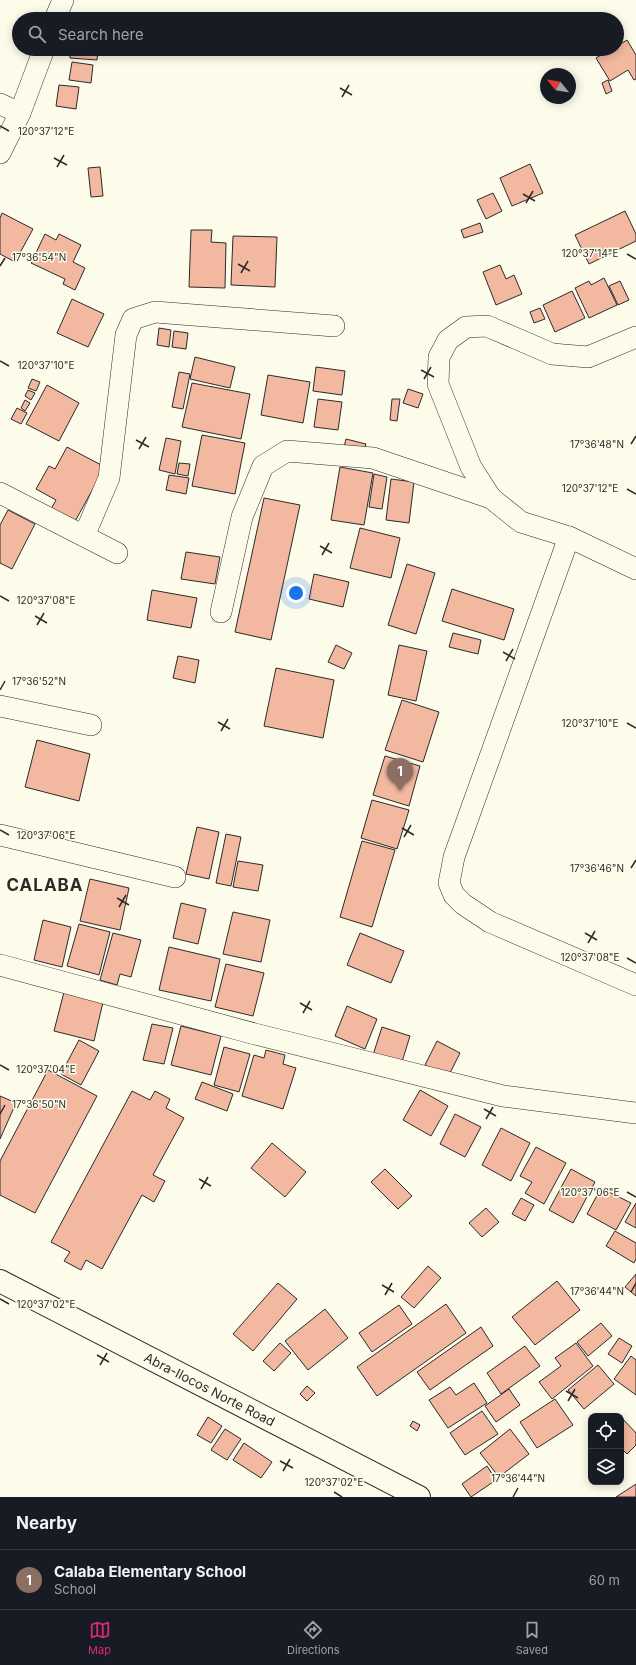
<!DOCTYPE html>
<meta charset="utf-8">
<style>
body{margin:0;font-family:Inter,sans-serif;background:#20242c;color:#f1f3f6}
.controls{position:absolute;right:12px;bottom:12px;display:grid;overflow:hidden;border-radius:8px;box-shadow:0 2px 10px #0003}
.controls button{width:36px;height:36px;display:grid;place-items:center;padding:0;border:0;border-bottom:1px solid #363941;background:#171b24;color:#f1f3f6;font:20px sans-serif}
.compass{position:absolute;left:540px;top:68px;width:36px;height:36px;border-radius:50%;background:#171b24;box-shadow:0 2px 10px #0003;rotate:300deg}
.you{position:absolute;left:296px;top:593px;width:14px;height:14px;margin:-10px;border:3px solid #fff;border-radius:50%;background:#1a73e8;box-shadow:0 0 0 6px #1a73e833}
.badge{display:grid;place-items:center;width:26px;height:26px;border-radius:50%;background:#db2777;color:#fff;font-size:13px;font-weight:700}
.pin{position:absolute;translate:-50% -33px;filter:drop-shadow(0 1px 2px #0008)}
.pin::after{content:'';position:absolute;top:21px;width:14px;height:12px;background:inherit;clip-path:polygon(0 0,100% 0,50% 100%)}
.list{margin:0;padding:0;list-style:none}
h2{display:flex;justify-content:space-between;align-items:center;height:52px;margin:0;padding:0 16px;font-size:17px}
h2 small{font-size:13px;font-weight:400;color:#9ea1a6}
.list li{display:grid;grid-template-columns:26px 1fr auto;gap:12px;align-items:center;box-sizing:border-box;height:60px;padding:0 16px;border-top:1px solid #363941}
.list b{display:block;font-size:15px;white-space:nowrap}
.list p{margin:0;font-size:13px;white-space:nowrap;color:#9ea1a6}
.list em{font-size:13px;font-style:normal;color:#9ea1a6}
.icon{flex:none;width:22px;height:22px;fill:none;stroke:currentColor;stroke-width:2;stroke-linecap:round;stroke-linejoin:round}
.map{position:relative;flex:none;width:636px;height:1497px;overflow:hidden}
.search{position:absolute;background:#171b24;box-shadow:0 2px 10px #0003;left:12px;right:12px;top:12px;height:44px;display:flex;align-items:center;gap:10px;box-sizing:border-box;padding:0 14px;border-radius:22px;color:#9ea1a6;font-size:15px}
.sheet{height:112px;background:#171b24}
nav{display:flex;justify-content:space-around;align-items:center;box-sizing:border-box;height:56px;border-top:1px solid #363941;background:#171b24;font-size:11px;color:#9ea1a6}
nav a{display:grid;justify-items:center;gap:2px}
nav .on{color:#db2777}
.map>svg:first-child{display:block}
.building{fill:#f2b8a0;stroke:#2b2b2b}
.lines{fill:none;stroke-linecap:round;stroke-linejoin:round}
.street-casing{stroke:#2b2b2b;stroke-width:22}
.primary-casing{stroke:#2b2b2b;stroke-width:24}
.street{stroke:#fdfbea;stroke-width:21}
.primary{stroke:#fdfbea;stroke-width:22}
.ticks{fill:none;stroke:#2b2b2b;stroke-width:1.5}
.labels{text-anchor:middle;stroke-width:3;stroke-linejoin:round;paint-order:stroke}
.street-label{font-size:13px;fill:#2b2b2b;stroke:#fdfbea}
.district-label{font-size:17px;font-weight:bold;letter-spacing:1px;fill:#2b2b2b;stroke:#fdfbea}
.ticks-label{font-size:10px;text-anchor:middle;fill:#2b2b2b;stroke:#fdfbea;stroke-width:3;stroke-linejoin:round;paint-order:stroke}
</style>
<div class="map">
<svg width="636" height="1497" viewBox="0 0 636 1497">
<rect width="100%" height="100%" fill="#fdfbea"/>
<g class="building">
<polygon points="95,17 95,19 80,19 80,18"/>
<polygon points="627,40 636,55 636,79 634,80 628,70 610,81 596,58 611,49 617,49 617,46"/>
<polygon points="70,49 98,49 97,60 70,58"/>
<polygon points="72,62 93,65 91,83 69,80"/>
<polygon points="608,80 612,91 606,94 602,83"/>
<polygon points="59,85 79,87 76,109 56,106"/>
<polygon points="530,164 543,193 512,206 500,178"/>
<polygon points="100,167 103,196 91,197 88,168"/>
<polygon points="493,193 502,211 486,219 477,200"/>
<polygon points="625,211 636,234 636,241 589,264 575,235"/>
<polygon points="2,213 33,229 15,262 0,254 0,218"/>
<polygon points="480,223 483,232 464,238 461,230"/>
<polygon points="191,230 212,230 211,242 226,243 225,288 189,287"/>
<polygon points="45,234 56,240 59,234 81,245 73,262 85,268 75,290 63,284 65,279 31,263"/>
<polygon points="233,236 277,237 275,287 231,285"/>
<polygon points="500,265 506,279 514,275 522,294 496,305 483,272"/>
<polygon points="604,278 617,305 589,318 575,288 589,281 591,285"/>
<polygon points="620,281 629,300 618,305 609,286"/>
<polygon points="572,291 585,318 555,332 543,305"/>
<polygon points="72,299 104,314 88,347 57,333"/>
<polygon points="540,308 545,319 534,323 530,312"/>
<polygon points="159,328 171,330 169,347 157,345"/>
<polygon points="174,331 188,333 186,349 172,347"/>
<polygon points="195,357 235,367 230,388 190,379"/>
<polygon points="316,367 345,371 342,395 313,391"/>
<polygon points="179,372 190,374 183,409 172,407"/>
<polygon points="268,375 310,382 303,423 261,415"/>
<polygon points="32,379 40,382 36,391 28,388"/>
<polygon points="192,383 250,394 241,439 182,427"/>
<polygon points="47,385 79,403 59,441 26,424"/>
<polygon points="408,389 423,394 418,408 403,403"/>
<polygon points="28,390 35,393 31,400 25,396"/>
<polygon points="318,399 342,402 338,430 314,427"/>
<polygon points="392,399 400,399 397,421 390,420"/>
<polygon points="25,400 30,403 25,411 21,408"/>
<polygon points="17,408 27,413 21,424 11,419"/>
<polygon points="202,435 245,443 235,494 192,486"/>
<polygon points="166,438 181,441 175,474 159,470"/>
<polygon points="346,439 366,444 363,453 344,447"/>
<polygon points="67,447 105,467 73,525 49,513 56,500 36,489 49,466 55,469"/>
<polygon points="179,463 190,464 188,476 177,474"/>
<polygon points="340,467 373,473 364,525 331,520"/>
<polygon points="374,474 387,477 382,509 369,507"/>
<polygon points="169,475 189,478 186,494 166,490"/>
<polygon points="391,479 414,482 409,523 386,520"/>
<polygon points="264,498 300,505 271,640 235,632"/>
<polygon points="8,510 35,524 12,569 0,563 0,525"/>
<polygon points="360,528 400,538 391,578 350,568"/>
<polygon points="186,552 220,557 215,584 181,579"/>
<polygon points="407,564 435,573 416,634 388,625"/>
<polygon points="314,574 349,582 343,607 309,599"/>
<polygon points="452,589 514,609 504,640 442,621"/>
<polygon points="152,590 197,598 191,628 147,620"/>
<polygon points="453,633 481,640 478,654 449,647"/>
<polygon points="336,645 352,653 344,669 328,662"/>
<polygon points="399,645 427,651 416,701 388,695"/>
<polygon points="178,656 199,660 195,683 173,678"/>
<polygon points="276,668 334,680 323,738 264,726"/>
<polygon points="402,700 439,712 423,762 385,750"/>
<polygon points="37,740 90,754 79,801 25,787"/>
<polygon points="385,756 420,766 409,806 373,795"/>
<polygon points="372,800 409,810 397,849 361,838"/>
<polygon points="197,827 219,832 209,879 186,874"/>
<polygon points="226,834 241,837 231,886 216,883"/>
<polygon points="362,841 395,850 372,927 340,917"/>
<polygon points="238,861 263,865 258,891 233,887"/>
<polygon points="90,879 129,888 120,930 80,921"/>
<polygon points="181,903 206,909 198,944 173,938"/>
<polygon points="233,912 270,920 261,962 223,954"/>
<polygon points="43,920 71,927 62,967 34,960"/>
<polygon points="79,924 110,932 99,975 67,966"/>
<polygon points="113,933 141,940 131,977 120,974 117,985 100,980"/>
<polygon points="360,933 404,951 391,983 347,965"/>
<polygon points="169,947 220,959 211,1001 159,990"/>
<polygon points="226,964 264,973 253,1016 215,1007"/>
<polygon points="64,992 103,1002 94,1041 54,1031"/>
<polygon points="347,1006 377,1019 365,1049 335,1036"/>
<polygon points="152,1024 173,1028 164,1064 143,1060"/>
<polygon points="181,1026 221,1036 211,1075 171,1065"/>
<polygon points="382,1027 410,1036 401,1065 373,1055"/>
<polygon points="79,1040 99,1051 81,1085 61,1074"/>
<polygon points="437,1041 460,1053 448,1077 425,1065"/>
<polygon points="224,1047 250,1054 239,1092 214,1085"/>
<polygon points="266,1050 285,1055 283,1064 296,1068 283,1109 242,1096 254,1055 264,1058"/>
<polygon points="48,1070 97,1096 35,1213 0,1195 0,1161"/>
<polygon points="202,1082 233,1094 227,1111 195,1099"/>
<polygon points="420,1090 448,1106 431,1136 403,1120"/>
<polygon points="132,1091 150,1100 155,1091 170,1099 166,1108 184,1118 153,1175 165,1181 154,1202 142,1195 102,1269 86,1260 81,1270 64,1261 70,1252 51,1242"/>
<polygon points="0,1096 16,1103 0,1139"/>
<polygon points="455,1114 481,1127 465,1157 440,1144"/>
<polygon points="501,1128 530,1143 511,1181 482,1165"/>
<polygon points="272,1143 306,1172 285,1197 251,1168"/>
<polygon points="536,1147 566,1163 544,1204 525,1193 532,1182 520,1176"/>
<polygon points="385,1169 412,1196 398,1209 371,1182"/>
<polygon points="571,1169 595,1182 573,1223 549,1210"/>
<polygon points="601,1188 631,1203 616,1230 587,1214"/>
<polygon points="521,1198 534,1205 525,1221 512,1214"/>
<polygon points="636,1203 636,1228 625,1222"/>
<polygon points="486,1208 499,1222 482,1237 469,1223"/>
<polygon points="615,1231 636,1243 636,1259 634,1263 606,1246"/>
<polygon points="428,1266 441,1278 414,1308 401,1297"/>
<polygon points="636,1274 636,1296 625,1287"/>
<polygon points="557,1281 580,1310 535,1345 512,1317"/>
<polygon points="278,1283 297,1299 253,1351 233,1334"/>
<polygon points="446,1304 466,1333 377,1396 357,1367"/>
<polygon points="399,1305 412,1324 372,1352 359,1333"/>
<polygon points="325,1309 348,1338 308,1370 285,1341"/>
<polygon points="601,1323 612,1336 588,1356 577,1342"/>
<polygon points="481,1327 493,1346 430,1390 417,1372"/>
<polygon points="619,1338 632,1346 622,1363 608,1354"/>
<polygon points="280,1343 291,1353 274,1371 263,1361"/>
<polygon points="576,1343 593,1366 552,1399 539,1382 561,1366 555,1358"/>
<polygon points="525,1346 540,1366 501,1394 487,1373"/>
<polygon points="631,1356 636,1360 636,1395 614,1379"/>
<polygon points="598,1365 614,1384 584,1409 568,1390"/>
<polygon points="474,1383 487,1403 448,1428 429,1400 450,1387 456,1395"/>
<polygon points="307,1386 315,1393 307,1401 300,1394"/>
<polygon points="509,1389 520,1405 496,1422 485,1406"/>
<polygon points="555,1399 573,1425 537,1448 520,1422"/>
<polygon points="482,1411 498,1434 465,1455 450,1433"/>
<polygon points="208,1417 222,1426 211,1443 197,1435"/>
<polygon points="621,1417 636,1433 636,1445 627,1454 621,1448"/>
<polygon points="413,1421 420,1425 417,1431 410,1426"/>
<polygon points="225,1429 241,1439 227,1460 211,1450"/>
<polygon points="510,1429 529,1454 499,1477 480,1453"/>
<polygon points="244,1443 272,1462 261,1478 233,1460"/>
<polygon points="487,1466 496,1480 471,1497 462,1484"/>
<polygon points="636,1484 636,1497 616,1497"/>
</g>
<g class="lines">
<defs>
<g id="street">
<polyline points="55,19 63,0"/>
<polyline points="0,104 20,113"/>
<polyline points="0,153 20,113 44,49"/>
<polyline points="0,493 117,553"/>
<polyline points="84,536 109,478 126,335 133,319 155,312 334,326"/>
<polyline points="569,537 521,522 491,498 471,467 438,384 439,357 448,340 466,327 487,326 552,354 588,357 636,337"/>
<polyline points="636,569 569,537 454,857 449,883 454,895 463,904 490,922 636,985"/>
<polyline points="221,612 242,517 263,466 287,451 373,458 491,498"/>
<polyline points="0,706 91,725"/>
<polyline points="0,835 175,877"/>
<polyline points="0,965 255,1034 503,1096 636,1113"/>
</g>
<g id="primary">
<path id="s1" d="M0,1281L419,1497"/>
</g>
</defs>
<use href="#street" class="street-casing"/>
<use href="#primary" class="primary-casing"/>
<use href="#street" class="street"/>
<use href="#primary" class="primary"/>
</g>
<path class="ticks" d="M340,88L352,95M342,97L349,85M0,126L9,131M54,158L67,165M57,167L64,155M523,194L535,201M526,203L533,191M627,254L636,259M238,264L250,271M0,266L5,258M241,273L248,261M0,361L9,366M421,370L434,377M424,379L431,367M136,440L149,447M631,444L636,436M139,449L146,437M627,489L636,494M320,546L332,553M322,555L329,543M0,596L9,601M35,616L47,623M37,625L44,613M503,652L515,659M506,661L513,649M0,690L5,681M218,722L230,729M627,723L636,728M221,731L228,719M402,828L414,835M0,830L9,835M404,837L411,825M631,868L636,860M117,898L129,905M119,907L126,895M585,933L597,940M588,943L595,931M627,958L636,963M300,1003L312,1010M303,1013L310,1001M0,1065L9,1070M484,1109L496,1116M0,1114L5,1105M486,1119L493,1107M199,1179L211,1186M201,1189L208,1177M627,1192L636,1197M382,1285L394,1292M631,1292L636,1283M385,1295L392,1283M0,1299L9,1304M97,1355L109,1362M100,1365L107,1353M566,1391L578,1398M568,1401L575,1389M280,1461L293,1468M283,1471L290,1459M334,1492L342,1497M513,1497L518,1488"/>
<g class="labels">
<g class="street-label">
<text dy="5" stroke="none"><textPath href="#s1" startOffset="236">Abra-Ilocos Norte Road</textPath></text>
</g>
<g class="district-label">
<text x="45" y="891">CALABA</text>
</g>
</g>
<g class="ticks-label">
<text x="46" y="135">120°37'12"E</text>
<text x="590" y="257">120°37'14"E</text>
<text x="39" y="261">17°36'54"N</text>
<text x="46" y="369">120°37'10"E</text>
<text x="597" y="448">17°36'48"N</text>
<text x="590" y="492">120°37'12"E</text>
<text x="46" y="604">120°37'08"E</text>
<text x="39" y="685">17°36'52"N</text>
<text x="590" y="727">120°37'10"E</text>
<text x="46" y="839">120°37'06"E</text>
<text x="597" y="872">17°36'46"N</text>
<text x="590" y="961">120°37'08"E</text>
<text x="46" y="1073">120°37'04"E</text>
<text x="39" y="1108">17°36'50"N</text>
<text x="590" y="1196">120°37'06"E</text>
<text x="597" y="1295">17°36'44"N</text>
<text x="46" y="1308">120°37'02"E</text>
<text x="518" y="1482">17°36'44"N</text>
<text x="334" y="1486">120°37'02"E</text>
</g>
</svg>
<div class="controls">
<button><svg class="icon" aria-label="locate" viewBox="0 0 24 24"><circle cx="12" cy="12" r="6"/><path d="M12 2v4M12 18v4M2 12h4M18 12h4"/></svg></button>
<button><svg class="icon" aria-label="layers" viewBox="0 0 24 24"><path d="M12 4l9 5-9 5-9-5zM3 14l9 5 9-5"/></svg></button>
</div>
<svg class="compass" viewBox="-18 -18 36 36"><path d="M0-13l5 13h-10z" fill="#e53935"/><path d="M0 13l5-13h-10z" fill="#9ea1a6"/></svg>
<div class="you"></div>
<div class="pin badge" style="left:400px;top:791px;background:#8d6e63">1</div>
<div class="search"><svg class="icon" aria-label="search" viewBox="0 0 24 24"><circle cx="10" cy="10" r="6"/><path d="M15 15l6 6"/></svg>Search here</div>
</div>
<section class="sheet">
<h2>Nearby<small></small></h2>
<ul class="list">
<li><span class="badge" style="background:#8d6e63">1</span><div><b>Calaba Elementary School</b><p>School</p></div><em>60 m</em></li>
</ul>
</section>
<nav>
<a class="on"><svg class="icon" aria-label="map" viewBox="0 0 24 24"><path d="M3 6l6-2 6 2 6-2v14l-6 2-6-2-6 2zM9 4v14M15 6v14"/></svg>Map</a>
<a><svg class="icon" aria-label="directions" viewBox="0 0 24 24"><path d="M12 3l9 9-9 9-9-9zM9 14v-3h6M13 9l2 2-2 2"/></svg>Directions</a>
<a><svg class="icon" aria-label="saved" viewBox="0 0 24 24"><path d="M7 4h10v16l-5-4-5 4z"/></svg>Saved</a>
</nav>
